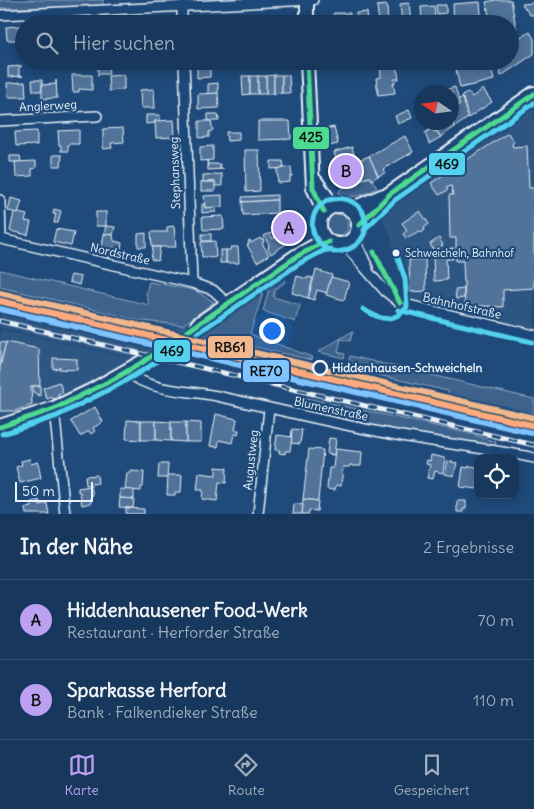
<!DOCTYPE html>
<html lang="de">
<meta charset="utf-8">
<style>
body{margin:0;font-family:Delius,sans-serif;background:#203f62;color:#f1f3f6}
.controls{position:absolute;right:15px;bottom:15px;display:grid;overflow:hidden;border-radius:10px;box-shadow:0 2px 12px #0003}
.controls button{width:45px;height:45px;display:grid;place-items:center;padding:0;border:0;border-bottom:1px solid #365272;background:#17385c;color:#f1f3f6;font:25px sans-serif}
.compass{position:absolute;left:414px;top:85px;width:45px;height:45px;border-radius:50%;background:#17385c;box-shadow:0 2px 12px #0003;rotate:283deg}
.scale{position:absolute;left:15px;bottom:12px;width:78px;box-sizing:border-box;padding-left:5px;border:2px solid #e8f1f8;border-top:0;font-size:14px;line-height:18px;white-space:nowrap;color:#e8f1f8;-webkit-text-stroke:4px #1f4a7a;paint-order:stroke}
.you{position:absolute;left:271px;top:330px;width:18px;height:18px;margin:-12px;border:4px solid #fff;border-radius:50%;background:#1a73e8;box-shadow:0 0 0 8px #1a73e833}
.badge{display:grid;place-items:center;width:32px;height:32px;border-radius:50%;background:#bca0f2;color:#111;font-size:16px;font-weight:700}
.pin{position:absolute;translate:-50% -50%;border:2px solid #fff;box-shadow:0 1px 5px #0006}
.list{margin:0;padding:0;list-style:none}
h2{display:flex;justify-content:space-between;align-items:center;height:65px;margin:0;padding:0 20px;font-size:21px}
h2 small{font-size:16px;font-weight:400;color:#9eacbb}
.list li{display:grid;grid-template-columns:32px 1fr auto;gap:15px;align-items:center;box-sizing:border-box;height:80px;padding:0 20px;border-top:1px solid #365272}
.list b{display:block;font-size:19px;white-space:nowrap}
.list p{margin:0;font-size:16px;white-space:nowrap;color:#9eacbb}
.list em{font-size:16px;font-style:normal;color:#9eacbb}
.icon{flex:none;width:28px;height:28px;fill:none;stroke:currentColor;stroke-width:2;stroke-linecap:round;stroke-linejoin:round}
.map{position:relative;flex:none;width:534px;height:514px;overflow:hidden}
.search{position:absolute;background:#17385c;box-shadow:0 2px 12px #0003;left:15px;right:15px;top:15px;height:55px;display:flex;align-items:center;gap:12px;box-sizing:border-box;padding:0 18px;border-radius:28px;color:#9eacbb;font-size:19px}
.sheet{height:225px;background:#17385c}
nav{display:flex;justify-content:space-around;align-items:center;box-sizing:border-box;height:70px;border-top:1px solid #365272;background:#17385c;font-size:14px;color:#9eacbb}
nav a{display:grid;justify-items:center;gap:2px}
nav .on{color:#bca0f2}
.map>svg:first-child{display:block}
.built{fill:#2e5683}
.green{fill:#3c628c;stroke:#92aac2}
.building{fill:#517399;stroke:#e8f1f8}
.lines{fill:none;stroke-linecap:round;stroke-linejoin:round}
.primary-tunnel{stroke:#3d638d;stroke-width:14;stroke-dasharray:14 7;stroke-linecap:butt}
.street-casing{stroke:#e8f1f8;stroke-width:12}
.secondary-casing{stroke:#e8f1f8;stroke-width:16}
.primary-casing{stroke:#e8f1f8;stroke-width:18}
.street{stroke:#1f4a7a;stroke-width:9}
.secondary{stroke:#1f4a7a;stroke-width:12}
.primary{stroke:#1f4a7a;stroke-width:14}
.rail-casing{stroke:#e8f1f8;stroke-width:5}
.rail{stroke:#1f4a7a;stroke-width:3;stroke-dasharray:9;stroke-linecap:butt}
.bus-1-casing{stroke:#1f4a7a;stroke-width:9}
.bus-2-casing{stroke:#1f4a7a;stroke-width:9}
.bus-1{stroke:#4ddb92;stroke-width:5}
.bus-2{stroke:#53d2ee;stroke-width:5}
.rail-1-casing{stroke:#1f4a7a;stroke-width:10}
.rail-2-casing{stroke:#1f4a7a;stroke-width:10}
.rail-3-casing{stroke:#1f4a7a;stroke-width:10}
.rail-4-casing{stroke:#1f4a7a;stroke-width:10}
.rail-1{stroke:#f1b78d;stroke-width:6}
.rail-2{stroke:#fab62d;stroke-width:6}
.rail-3{stroke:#ffa980;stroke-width:6}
.rail-4{stroke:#80c4ff;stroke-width:6}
.bus-dot{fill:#e8f1f8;stroke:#1f4a7a;stroke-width:2}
.stop-dot{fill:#1f4a7a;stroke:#e8f1f8;stroke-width:2.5}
.labels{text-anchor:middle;stroke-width:4.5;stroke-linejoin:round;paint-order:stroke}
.bus-label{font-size:11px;fill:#e8f1f8;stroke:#1f4a7a;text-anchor:start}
.street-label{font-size:12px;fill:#e8f1f8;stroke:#1f4a7a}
.stop-label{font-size:12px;font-weight:bold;fill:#e8f1f8;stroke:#1f4a7a;text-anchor:start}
.line-badge{stroke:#1f4a7a;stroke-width:2}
.pale-badge-label{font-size:14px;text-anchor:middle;font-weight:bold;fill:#111}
</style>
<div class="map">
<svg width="534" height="514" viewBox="0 0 534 514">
<rect width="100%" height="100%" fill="#1f4a7a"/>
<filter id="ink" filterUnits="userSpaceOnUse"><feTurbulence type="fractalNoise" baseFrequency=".02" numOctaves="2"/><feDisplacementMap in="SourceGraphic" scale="10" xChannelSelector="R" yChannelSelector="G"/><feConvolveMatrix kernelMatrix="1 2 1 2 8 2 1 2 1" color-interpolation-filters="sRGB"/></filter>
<g filter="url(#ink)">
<g class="built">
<polygon points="534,107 534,330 407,303 405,277 392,249 391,236 379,215"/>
<polygon points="0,287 142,321 183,325 206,330 159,363 0,328"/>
<polygon points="0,330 133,358 70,395 0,419"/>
</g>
<g class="green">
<polygon points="0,0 103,0 103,6 0,8"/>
<path d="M370,177L377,188C364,195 352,200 338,193L345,184Z"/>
<circle cx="337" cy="225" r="11"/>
<polygon points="0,270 149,305 146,293 149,282 194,290 214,302 183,325 142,321 0,287"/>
<polygon points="284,278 285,282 275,290 273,297 300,305 295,322 263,311 269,289"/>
<polygon points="263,293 250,334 312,357 311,360 238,343 237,347 200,335"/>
<polygon points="353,331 350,341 341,339 338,352 345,354 344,358 318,352"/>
<polygon points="350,356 534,399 534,413 447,396 448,391 369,373 369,370 362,368 361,371 347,368"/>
<polygon points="302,397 468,433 496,442 495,447 416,435 299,408"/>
</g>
<g class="building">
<polygon points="496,0 511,0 518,38 530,32 534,39 534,54 501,76 498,61 510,61 510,24 491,24 486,2"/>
<polygon points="480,2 482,24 454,24 453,4"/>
<polygon points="409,3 411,23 402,24 400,4"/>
<polygon points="534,3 534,15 530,15 522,4"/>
<polygon points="387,5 388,24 379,24 377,6"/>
<polygon points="436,5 446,5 446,13 437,14"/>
<polygon points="434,6 435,20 422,21 421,7"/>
<polygon points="367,12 368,23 357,24 356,13"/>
<polygon points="334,13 350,13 350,24 328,24"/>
<polygon points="18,26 24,26 24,34 18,35 19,40 7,40 6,27"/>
<polygon points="329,61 355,61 355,69 329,70"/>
<polygon points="382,61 397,61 397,72 398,72 399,79 394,79 395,83 393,83 395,93 378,95 376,78 381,77 380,62"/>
<polygon points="458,61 489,61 494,80 460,88 455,65 458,64"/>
<polygon points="108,63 109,74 99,74 98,76 98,64"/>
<polygon points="197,63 210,63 210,77 197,78"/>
<polygon points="22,66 19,67 19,76 23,76 8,77 8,67"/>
<polygon points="72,75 92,75 92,90 79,89 79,92 73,92"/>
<polygon points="124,75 124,89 109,91 108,76"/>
<polygon points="274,75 274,94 266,94 266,76"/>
<polygon points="274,75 282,75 282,93 274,94"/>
<polygon points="282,75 289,75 290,93 282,93"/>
<polygon points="242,76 250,76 250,94 243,95"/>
<rect x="250" y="76" width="8" height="18"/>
<rect x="258" y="76" width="8" height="18"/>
<polygon points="32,80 42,80 42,91 33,91"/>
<polygon points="56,80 57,98 42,99 42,85 56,84"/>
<polygon points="25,82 26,97 8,97 7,83"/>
<polygon points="218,83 218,93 208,94 208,84"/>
<polygon points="455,87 460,105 452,107 452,92 442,92 441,91"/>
<polygon points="154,89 155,108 141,108 140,90"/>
<polygon points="483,89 492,102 468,118 462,96 468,92 472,97"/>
<polygon points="218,93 219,108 198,109 198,94"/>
<polygon points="463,98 468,118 455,127 452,122 452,107 460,105 458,99"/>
<polygon points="409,110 412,118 398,124 395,116"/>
<polygon points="208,114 218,114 219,121 208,121"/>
<polygon points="146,115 160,115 160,121 155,121 155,123 146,124"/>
<polygon points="174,120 175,137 156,138 155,121"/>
<polygon points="199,121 211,121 213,130 209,132 209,137 199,138"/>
<polygon points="258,121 290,121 291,139 258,140"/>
<polygon points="431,122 452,122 455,127 441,137"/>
<polygon points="334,127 338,144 329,146 324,129"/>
<polygon points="123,128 124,142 111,143 112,148 103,149 103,129"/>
<polygon points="431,129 434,132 436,131 441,137 429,144 425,133"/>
<polygon points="79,130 79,144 68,144 68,151 61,151 61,145 59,145 58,131"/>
<polygon points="37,131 37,145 16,146 15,132"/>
<polygon points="226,132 239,132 239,140 227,141"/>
<polygon points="508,133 514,142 512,144 513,147 527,146 529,188 534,188 534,288 503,290 503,307 465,305 463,261 456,261 456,238 450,238 449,195 453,195 451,186 446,188 448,190 439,195 431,183"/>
<polygon points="405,136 413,152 383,169 385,173 378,176 369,156"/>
<polygon points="213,146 213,160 200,161 200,147"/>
<polygon points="352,147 356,161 369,156 378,176 372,180 370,177 347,182 345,181 347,180 346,177 341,178 334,152"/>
<polygon points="259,150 260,191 246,192 245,150"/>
<polygon points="53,155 62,155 61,166 53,166"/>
<polygon points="10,156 20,156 21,162 10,162"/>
<polygon points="36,161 36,168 32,169 32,176 16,177 15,162"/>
<polygon points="207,161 208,164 220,164 220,169 224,169 208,170"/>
<polygon points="271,161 283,161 284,168 271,169"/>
<polygon points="291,167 292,176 290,177 290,182 278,183 277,169"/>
<polygon points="222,174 222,186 215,186 215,182 203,182 203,175"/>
<rect x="201" y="182" width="14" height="9"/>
<polygon points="222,195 222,207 205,208 204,196"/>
<polygon points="277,195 277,200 242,202 242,197"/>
<polygon points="11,198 22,201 18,213 8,211"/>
<polygon points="277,200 277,213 243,215 242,202"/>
<polygon points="202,204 204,204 205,208 216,207 216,212 202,213"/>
<polygon points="54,209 61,211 58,223 54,223 56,214 53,214"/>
<polygon points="420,211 429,224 424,228 425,230 421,233 420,231 406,238 403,234 407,230 402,223"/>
<polygon points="14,212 27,215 25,221 31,222 28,235 10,231"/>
<rect x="96" y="212" width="10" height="14"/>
<polygon points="223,216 224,229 203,230 202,217"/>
<polygon points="279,217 294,221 290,235 271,229 274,218 278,219"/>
<polygon points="106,226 115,227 113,235 104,234"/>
<polygon points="174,226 176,247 152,247 151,232 167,232 167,227"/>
<polygon points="56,229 74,232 71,246 53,242"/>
<polygon points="279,232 290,235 286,244 271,254 268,249 269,245 264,236 270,233 273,239"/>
<polygon points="146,233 146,247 138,247 138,234"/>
<polygon points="104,234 113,235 114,241 122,243 120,256 110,255 110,258 106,257 106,254 101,253"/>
<rect x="202" y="234" width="9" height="7"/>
<polygon points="260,238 261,240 263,239 264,242 262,243 269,255 257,262 247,245 249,244 248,241 250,240 251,243"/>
<polygon points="439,238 443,245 434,251 430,244"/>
<polygon points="215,241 216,257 210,258 208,257 202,257 201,242"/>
<polygon points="153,247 160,247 158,261 151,259"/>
<polygon points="231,247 238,247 239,263 226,263 226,250 230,250"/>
<polygon points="453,248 453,259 446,259 447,280 434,281 433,254 445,254 445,249"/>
<rect x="220" y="250" width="6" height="13"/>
<polygon points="425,259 426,291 410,292 409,260"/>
<polygon points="316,270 332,275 327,293 317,290 314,300 308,298"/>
<polygon points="71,275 81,277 79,285 69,282"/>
<polygon points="297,276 307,279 308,277 313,278 308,298 292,293"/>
<polygon points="331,277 349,282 344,300 326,295"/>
<polygon points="464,289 464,298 456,299 455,290"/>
<polygon points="0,342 6,343 0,367"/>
<polygon points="6,342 39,349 40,386 31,386 32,405 15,411 0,411 0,367"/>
<polygon points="53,358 77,359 77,370 59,369 60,366 58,368 53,369"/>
<polygon points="59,382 63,392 58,394 59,397 57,398 53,399 52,397 47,399 43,388"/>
<polygon points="33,386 40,386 40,396 33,392"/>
<polygon points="95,407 103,422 93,428 95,431 91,434 89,431 80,436 71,421"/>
<polygon points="216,414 237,419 235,430 239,430 238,435 234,434 232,443 219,440 218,447 210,446"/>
<polygon points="127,420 141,421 141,440 126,439"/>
<rect x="141" y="421" width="15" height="19"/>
<polygon points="156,421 171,422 171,441 156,440"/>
<polygon points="171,422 186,422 186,442 171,441"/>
<polygon points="186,422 201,423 201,442 186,442"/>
<polygon points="292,429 302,430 300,444 291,443"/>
<polygon points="277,435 292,437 290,451 285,451 285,454 279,453 280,450 275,450"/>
<polygon points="329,438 336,439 334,455 327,454"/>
<polygon points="309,449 323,450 318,501 303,499"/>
<polygon points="335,449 362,452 361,466 352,466 352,465 350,465 349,467 343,467 341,486 336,485 335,490 327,489 329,468 333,468"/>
<polygon points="431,455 445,458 443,473 435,471 433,479 427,478 430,465 426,464 427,460 430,461"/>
<polygon points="30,459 31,464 38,462 41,478 20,483 16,467 22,465 21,461"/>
<polygon points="448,461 457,463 454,476 445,474"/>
<polygon points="159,464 168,464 167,478 158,478"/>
<polygon points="469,466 478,467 478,489 460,487 463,467 468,468"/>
<polygon points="216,467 227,468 226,483 219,482 217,501 202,499 203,490 197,490 199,473 216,475"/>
<polygon points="131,471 144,472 143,487 141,487 141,491 125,490 127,473 131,473"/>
<polygon points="97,475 98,483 86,485 85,476"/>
<polygon points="168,475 182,475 181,492 175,492 175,495 167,495"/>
<polygon points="91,486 93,495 91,496 91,503 82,505 80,492 78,492 78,488"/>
<polygon points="120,489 134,490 134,499 120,498"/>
<polygon points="120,498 134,499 133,508 119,507"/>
<polygon points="303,499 318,501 317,511 309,510 309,514 302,514"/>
<polygon points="39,500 40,505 47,503 49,514 26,514 25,508 32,507 31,502"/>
<polygon points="457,501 466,501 466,509 463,509 463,512 457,512"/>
<polygon points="294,504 303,505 302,514 293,514"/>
<polygon points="126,508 144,509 144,514 126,514"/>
</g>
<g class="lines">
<polyline class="primary-tunnel" points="143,362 198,325"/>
<defs>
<g id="street">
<polyline points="182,6 182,24"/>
<polyline points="0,15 313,0"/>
<polyline points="184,61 192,283"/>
<polyline points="0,121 97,116"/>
<polyline points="0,200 1,239 192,283 213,290 228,304"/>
<polyline points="354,237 368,268"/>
<polyline points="344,244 385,291 400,303 534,335"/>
<path d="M127,372C151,392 187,390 217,396C280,410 343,426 407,437C449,444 492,449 534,458"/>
<polyline points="54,409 65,514"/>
<polyline points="258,514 269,409"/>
</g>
<g id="secondary">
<polyline points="307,0 307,24"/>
<polyline points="307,61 313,188 324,212"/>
<polyline points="316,181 333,206"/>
</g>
<g id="primary">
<circle cx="339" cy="225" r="20"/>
<polyline points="351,210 384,196"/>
<polyline points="359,225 390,194 534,94"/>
<polyline points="198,325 296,257 320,244 329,242"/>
<polyline points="0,427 54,409 90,392 143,362"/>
</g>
</defs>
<use href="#street" class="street-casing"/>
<use href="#secondary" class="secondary-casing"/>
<use href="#primary" class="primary-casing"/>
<use href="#street" class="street"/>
<use href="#secondary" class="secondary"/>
<use href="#primary" class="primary"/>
<defs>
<polyline id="rail" points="0,321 534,445"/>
</defs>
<use href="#rail" class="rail-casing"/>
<use href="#rail" class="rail"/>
<defs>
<g id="bus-1">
<polyline points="307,61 313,188 324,212"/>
<polyline points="359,225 390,194 534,94"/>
<polyline points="374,252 400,303"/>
<polyline points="0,427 54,409 114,379 143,362 296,257 320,244 329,242"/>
</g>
<g id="bus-2">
<polyline points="364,230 395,200 534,103"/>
<path d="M334,252C297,240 311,189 348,200C355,202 362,208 364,215C371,236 356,250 337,252"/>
<path d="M363,309C380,320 393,324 407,307L405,279L396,252"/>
<polyline points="398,310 532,342"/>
<polyline points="2,434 57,416 118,385 147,368 300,263 323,251 331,249"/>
</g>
</defs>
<use href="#bus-1" class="bus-1-casing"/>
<use href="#bus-2" class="bus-2-casing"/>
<use href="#bus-1" class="bus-1"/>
<use href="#bus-2" class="bus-2"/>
<defs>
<polyline id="rail-1" points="0,293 534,418"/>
<polyline id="rail-2" points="0,301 532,425"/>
<polyline id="rail-3" points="0,301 534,426"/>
<polyline id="rail-4" points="0,309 532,433"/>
</defs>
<use href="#rail-1" class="rail-1-casing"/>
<use href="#rail-2" class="rail-2-casing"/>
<use href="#rail-3" class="rail-3-casing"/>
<use href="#rail-4" class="rail-4-casing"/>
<use href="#rail-1" class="rail-1"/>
<use href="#rail-2" class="rail-2"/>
<use href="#rail-3" class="rail-3"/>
<use href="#rail-4" class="rail-4"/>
</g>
</g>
<circle class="bus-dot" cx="396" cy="253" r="4.5"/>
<circle class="stop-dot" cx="320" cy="368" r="7"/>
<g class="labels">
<g class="bus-label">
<text x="405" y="257">Schweicheln, Bahnhof</text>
</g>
<g class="street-label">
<text transform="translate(48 106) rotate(-3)" y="4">Anglerweg</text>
<text transform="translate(175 173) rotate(-92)" y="4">Stephansweg</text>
<text transform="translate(120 254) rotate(13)" y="4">Nordstraße</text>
<text transform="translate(462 306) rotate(13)" y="4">Bahnhofstraße</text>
<text transform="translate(331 409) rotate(12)" y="4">Blumenstraße</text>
<text transform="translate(251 460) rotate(-84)" y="4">Augustweg</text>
</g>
<g class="stop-label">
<text x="332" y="372">Hiddenhausen-Schweicheln</text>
</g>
</g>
<g class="line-badge">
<rect x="292" y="126" width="38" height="24" rx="5" fill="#4ddb92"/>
<rect x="428" y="152" width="38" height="24" rx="5" fill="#53d2ee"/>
<rect x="207" y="335" width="47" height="24" rx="5" fill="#f1b78d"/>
<rect x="153" y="339" width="38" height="24" rx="5" fill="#53d2ee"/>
<rect x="242" y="359" width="48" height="24" rx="5" fill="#80c4ff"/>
</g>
<g class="pale-badge-label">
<text x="311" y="142">425</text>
<text x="447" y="169">469</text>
<text x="230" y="352">RB61</text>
<text x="172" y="356">469</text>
<text x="266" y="376">RE70</text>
</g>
</svg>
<div class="controls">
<button><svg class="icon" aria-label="locate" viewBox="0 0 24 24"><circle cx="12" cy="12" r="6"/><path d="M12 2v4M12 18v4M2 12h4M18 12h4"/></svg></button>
</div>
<svg class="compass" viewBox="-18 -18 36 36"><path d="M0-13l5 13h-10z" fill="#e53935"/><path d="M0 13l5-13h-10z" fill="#9eacbb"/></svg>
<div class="scale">50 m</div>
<div class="you"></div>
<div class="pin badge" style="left:289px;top:228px">A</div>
<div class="pin badge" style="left:346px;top:171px">B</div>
<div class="search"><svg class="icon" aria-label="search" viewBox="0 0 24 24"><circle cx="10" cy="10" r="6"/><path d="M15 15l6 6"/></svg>Hier suchen</div>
</div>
<section class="sheet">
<h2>In der Nähe<small>2 Ergebnisse</small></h2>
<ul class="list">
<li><span class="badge">A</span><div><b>Hiddenhausener Food-Werk</b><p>Restaurant · Herforder Straße</p></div><em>70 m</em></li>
<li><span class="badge">B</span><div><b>Sparkasse Herford</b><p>Bank · Falkendieker Straße</p></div><em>110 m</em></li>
</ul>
</section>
<nav>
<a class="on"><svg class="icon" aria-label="map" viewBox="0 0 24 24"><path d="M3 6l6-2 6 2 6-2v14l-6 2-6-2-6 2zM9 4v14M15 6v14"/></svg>Karte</a>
<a><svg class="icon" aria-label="directions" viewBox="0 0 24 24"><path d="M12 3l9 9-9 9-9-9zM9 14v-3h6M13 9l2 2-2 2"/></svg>Route</a>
<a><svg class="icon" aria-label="saved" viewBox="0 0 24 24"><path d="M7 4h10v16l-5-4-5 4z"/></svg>Gespeichert</a>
</nav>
